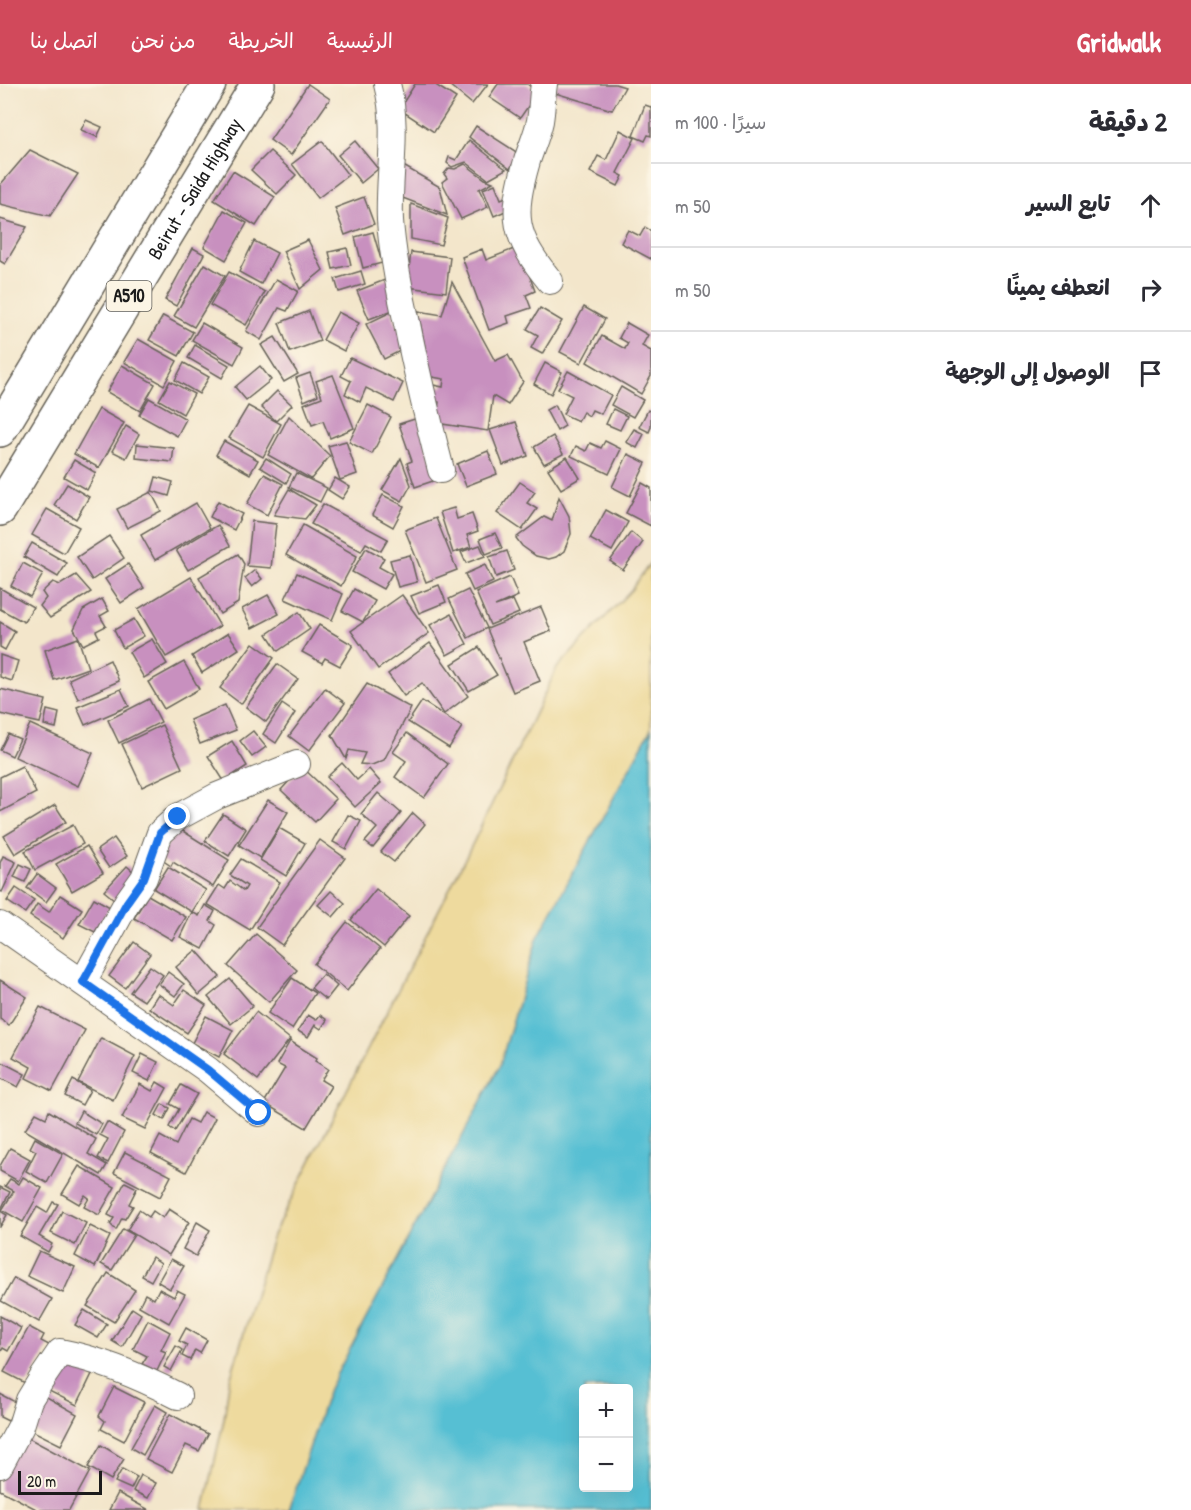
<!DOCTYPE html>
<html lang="ar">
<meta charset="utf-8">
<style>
body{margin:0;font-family:"Patrick Hand","Playpen Sans Arabic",sans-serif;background:#f7f7f7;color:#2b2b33;direction:rtl}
.controls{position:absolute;right:18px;bottom:18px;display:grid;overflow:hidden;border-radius:6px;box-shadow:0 6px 24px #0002}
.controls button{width:54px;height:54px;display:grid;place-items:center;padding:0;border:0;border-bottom:2px solid #e1e1e2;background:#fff;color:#2b2b33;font:30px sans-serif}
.scale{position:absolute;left:18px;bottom:15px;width:84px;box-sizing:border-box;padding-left:6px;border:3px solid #1c1c1c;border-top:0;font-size:16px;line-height:21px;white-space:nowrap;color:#1c1c1c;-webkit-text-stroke:4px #fcf5e5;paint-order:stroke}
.stop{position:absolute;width:18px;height:18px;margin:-14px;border:4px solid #1a73e8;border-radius:50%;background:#fff}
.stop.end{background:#1a73e8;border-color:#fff;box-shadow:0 2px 6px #0008}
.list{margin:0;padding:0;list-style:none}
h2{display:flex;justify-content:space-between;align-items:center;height:78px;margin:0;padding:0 24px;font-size:26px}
h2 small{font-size:20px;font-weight:400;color:#7c7c81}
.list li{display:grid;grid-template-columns:39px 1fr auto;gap:18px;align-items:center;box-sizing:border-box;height:84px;padding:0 24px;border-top:2px solid #e1e1e2}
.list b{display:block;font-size:22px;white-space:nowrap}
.list em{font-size:20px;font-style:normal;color:#7c7c81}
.icon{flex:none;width:33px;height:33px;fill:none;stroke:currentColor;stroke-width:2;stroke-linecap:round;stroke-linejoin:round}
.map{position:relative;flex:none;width:651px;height:1426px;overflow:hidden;direction:ltr}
header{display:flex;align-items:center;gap:36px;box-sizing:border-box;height:84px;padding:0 30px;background:#d1495b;color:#fff}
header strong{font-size:28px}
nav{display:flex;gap:33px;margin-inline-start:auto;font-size:21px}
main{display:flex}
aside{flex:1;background:#fff}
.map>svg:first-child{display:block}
.sand{fill:#eeda9e;stroke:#857b5d;stroke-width:1.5}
.water{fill:#56bfd3;stroke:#396e78;stroke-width:1.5;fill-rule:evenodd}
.building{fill:#c890bf}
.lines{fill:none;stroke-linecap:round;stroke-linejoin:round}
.minor-casing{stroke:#676359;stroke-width:28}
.trunk-casing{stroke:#676359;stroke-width:36}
.minor{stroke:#fff;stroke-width:26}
.trunk{stroke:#fff;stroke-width:33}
.route{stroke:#1a73e8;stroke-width:8}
.labels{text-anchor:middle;stroke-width:4.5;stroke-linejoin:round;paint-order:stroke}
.shield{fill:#fcf5e5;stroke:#5f5d58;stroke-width:1.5}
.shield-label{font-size:18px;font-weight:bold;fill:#1c1c1c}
.street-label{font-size:20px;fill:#1c1c1c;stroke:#fcf5e5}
</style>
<header>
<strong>Gridwalk</strong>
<nav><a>الرئيسية</a><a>الخريطة</a><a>من نحن</a><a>اتصل بنا</a></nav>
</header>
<main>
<aside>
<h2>2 دقيقة<small>سيرًا · 100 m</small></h2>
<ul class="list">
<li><svg class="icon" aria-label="ahead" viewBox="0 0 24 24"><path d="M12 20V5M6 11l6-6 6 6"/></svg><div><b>تابع السير</b></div><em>50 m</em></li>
<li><svg class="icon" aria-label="right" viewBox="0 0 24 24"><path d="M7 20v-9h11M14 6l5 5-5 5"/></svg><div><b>انعطف يمينًا</b></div><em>50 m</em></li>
<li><svg class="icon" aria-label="arrive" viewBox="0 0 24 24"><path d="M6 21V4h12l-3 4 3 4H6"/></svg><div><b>الوصول إلى الوجهة</b></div></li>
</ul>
</aside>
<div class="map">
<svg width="651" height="1426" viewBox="0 0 651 1426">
<rect width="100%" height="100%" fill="#fcf5e5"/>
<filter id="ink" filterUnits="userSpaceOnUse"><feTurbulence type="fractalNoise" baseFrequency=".0167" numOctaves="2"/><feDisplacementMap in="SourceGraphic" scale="12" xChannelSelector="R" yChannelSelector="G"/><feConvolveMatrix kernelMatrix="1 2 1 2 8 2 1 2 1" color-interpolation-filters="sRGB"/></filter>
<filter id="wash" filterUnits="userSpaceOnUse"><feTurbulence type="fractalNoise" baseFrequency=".008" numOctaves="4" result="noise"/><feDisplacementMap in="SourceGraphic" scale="24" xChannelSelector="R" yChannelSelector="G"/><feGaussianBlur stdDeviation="1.35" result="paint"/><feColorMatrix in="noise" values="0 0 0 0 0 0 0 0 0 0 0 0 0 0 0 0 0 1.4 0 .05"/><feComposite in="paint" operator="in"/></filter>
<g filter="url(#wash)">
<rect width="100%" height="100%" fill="#f3e6cb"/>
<polygon class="sand" points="651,478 651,645 537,855 500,981 329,1305 289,1426 204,1426 224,1335 229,1299 273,1151 474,757 557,584 631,506"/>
<path class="water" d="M651,645V1426H289L329,1305L500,981L537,855ZM584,1304H628V1404H584Z"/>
<g id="blocks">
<g class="building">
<polygon points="308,0 330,15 291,71 270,56"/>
<polygon points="415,0 434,0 456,14 434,48 399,25"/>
<polygon points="448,0 488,0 472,20"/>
<polygon points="498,0 527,0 538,8 520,34 489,13"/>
<polygon points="557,0 615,0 625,3 612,26 555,9"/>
<polygon points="645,21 651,23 651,52 648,51 645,57 633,52"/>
<polygon points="86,36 102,43 97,53 81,46"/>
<polygon points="476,42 518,69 510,85 469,53"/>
<polygon points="620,46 635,54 617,89 623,92 618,102 590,88 598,72 606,76"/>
<polygon points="469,56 499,80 506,85 488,95 466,78 452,83 447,79 449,73 456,76"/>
<polygon points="322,57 348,91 318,114 292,80"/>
<polygon points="355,57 378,85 361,99 338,71"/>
<polygon points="30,66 78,90 50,132 0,120 0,101"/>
<polygon points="270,67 296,91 277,110 251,86"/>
<polygon points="400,80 440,103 447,131 395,111"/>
<polygon points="465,80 485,95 493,98 479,105 488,123 461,135 442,98 447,94 444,90 449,84 455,85"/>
<polygon points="233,87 275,113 256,142 214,116"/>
<polygon points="495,100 501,115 506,113 510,125 494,132 483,105"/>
<polygon points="364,113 374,140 345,151 335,124"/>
<polygon points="411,120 448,134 441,161 411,155"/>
<polygon points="224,126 247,139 226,176 204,163"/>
<polygon points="0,135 27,143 5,180 0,177"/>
<polygon points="645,143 651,147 651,175 621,159 628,146 640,152"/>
<polygon points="373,148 382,179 363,184 355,153"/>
<polygon points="308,156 323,186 300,205 283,167"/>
<polygon points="254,157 277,169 261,200 239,188"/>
<polygon points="519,163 535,207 526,211 531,224 507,232 509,239 489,246 462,173 482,165 486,176"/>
<polygon points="193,164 204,170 176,222 165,216"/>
<polygon points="347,164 351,181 333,185 329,168"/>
<polygon points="411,168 450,173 446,208 407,203"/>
<polygon points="205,180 225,192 194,243 174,232"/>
<polygon points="361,187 365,200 339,208 335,195"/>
<polygon points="229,188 265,208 246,241 210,221"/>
<polygon points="390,194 401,223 369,235 357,207"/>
<polygon points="276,195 298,207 287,227 279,224 261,256 246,247"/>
<polygon points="452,198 495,277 508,271 523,298 508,321 493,312 488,347 436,339 439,318 430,316 433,301 443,303 444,295 427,292 421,262 425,263 418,227 442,231"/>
<polygon points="584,223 605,235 581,279 560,268"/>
<polygon points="540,224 562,237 542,270 531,264 538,251 527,245"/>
<polygon points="309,227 320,257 290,268 279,239"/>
<polygon points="338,228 359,239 344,267 323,256"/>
<polygon points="391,228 408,263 384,275 366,240"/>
<polygon points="163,232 193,248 179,272 149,256"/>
<polygon points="202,239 243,263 234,280 192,256"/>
<polygon points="627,239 648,251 642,262 651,267 651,292 641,310 587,278 602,252 625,265 628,259 619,254"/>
<polygon points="275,253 298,290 284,298 261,261"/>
<polygon points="138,255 177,277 164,301 124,278"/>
<polygon points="195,261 229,281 222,294 188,274"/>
<polygon points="350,274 403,299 394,318 366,304 360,318 345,310 351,297 341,292"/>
<polygon points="184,279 209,293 199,310 175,296"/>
<polygon points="545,279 562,288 551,310 534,300"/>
<polygon points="122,281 155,300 140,327 107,308"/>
<polygon points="260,282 271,296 246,316 235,303"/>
<polygon points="568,287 611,311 601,330 592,326 589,332 583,328 578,337 563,330 572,312 558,305"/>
<polygon points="310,289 318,311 304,317 296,294"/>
<polygon points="333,291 354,344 330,354 323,337 312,341 304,320 322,313 316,297"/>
<polygon points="170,297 194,310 183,330 159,316"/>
<polygon points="621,303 643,316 633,333 611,321"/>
<polygon points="277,307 292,321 276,337 261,323"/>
<polygon points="149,314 186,335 177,352 139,331"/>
<polygon points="368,321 391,333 372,370 349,358"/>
<polygon points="555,321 565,342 557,347 546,326"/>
<polygon points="248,322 281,340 263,373 229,354"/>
<polygon points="99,325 124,339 99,384 74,370"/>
<polygon points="613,325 627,332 620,346 606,340"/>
<polygon points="648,326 651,328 651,343 649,348 639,343"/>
<polygon points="289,332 330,372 311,395 268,371"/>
<polygon points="418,334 439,395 415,403 407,379 412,377 399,340"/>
<polygon points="516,338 528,372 503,381 490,346"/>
<polygon points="126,342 139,350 126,374 112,367"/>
<polygon points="634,345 644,350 637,364 626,358"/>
<polygon points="553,352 563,370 544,380 534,363"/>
<polygon points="224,357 258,376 250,390 216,371"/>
<polygon points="346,357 357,390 340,396 328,362"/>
<polygon points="605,357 621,365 609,390 571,372 576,362 586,367 590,359 601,364"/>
<polygon points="137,360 174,364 172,378 136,374"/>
<polygon points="488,367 497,390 466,402 457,380"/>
<polygon points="628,370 646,379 630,412 612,403"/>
<polygon points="567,373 580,394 561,405 548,385"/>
<polygon points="266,374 291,390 286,399 260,383"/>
<polygon points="401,374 411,401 402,417 382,406"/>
<polygon points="74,376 96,389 87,406 64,393"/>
<polygon points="296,389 327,404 320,418 289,403"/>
<polygon points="264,390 283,400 267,431 247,420"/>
<polygon points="156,393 173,398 169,412 152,407"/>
<polygon points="335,394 350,403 342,415 328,406"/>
<polygon points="520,398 535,408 527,419 537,425 522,446 497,429"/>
<polygon points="642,399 651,404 651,442 626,429"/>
<polygon points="67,400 89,413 76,435 54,421"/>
<polygon points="289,405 316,421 305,435 274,431"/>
<polygon points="151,408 161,427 127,444 117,425"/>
<polygon points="383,411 404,422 393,443 372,431"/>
<polygon points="559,413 569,432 571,450 564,467 556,473 549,475 536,472 522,462 516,454 544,433 552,437"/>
<polygon points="218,417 242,430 234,446 210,433"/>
<polygon points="196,419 210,444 155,476 141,451"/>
<polygon points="323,420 388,455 381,467 366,459 361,467 311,440"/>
<polygon points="454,424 457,435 472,430 478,447 467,451 471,463 453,469 440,428"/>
<polygon points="47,425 79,443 64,469 32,451"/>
<polygon points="606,426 628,438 612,467 590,455"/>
<polygon points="436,434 457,486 426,498 405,446"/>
<polygon points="252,437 276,440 271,484 247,482"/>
<polygon points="218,441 230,462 188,486 176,466"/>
<polygon points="303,441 357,472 341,502 286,471"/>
<polygon points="631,448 643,458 623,486 610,477"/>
<polygon points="495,449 502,464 486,470 480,455"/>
<polygon points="109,452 124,474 92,496 77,473"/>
<polygon points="32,459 67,479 58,493 24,473"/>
<polygon points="480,461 485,472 466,479 461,468"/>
<polygon points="366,464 384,474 379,483 392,490 383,505 352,488"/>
<polygon points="507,467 514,486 496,493 489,473"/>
<polygon points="238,470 244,480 238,519 220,530 199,493"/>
<polygon points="410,471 417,498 398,503 390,476"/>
<polygon points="23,479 43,490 30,513 11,502"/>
<polygon points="128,480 144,504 121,519 105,495"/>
<polygon points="485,481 493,498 473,507 465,490"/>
<polygon points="255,486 262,495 252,503 245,494"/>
<polygon points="297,489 343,510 332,536 285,515"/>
<polygon points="76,491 91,508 50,534 40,522 46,514 42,508 53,498 60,501"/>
<polygon points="191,493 220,542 166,573 138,525"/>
<polygon points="510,493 518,512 495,522 513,516 519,529 490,541 476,508"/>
<polygon points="439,501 446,518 419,529 411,512"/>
<polygon points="0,504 33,523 24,538 0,525"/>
<polygon points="354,505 375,517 363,538 342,527"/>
<polygon points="468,506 487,544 468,554 449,515"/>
<polygon points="268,511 279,530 252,544 242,525"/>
<polygon points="402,511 429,549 378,585 351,547"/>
<polygon points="102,515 109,527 100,532 106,542 96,547 99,553 83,561 74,545 83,526"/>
<polygon points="541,523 551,547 524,558 540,597 513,608 487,545"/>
<polygon points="299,528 310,545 278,567 267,550"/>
<polygon points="451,530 467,560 447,571 430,541"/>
<polygon points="134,535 144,552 123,564 114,546"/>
<polygon points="0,538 15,547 5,566 0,563"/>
<polygon points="319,541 353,561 340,582 325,574 322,579 302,568"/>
<polygon points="228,549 239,565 202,589 192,572"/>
<polygon points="78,554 88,584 54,596 45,566"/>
<polygon points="152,555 167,580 144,594 129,568"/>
<polygon points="253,559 274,574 241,620 220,604"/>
<polygon points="430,559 468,612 444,630 422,599 404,612 388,590"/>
<polygon points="479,563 497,591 469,607 452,580"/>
<polygon points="0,571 18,577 12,597 0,593"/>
<polygon points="110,576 119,597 78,615 69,595"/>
<polygon points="184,578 199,605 164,625 148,598"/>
<polygon points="277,580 298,595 266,638 246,623"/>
<polygon points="367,600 411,624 384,676 372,681 360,680 365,669 349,666 346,675 332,651"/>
<polygon points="325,604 345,619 309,667 289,652"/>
<polygon points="0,605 46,616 40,639 0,630"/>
<polygon points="121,605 129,622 85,641 77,623"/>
<polygon points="149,615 161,638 119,659 108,636"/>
<polygon points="422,617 462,643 449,664 408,638"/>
<polygon points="282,620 295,629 276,659 263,650"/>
<polygon points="225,621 236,646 200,660 190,636"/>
<polygon points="47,626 59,629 56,644 44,641"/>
<polygon points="30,640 93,669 78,702 15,673"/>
<polygon points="162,641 182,684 142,703 122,660"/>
<polygon points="253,647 266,663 252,673 240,657"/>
<polygon points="407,649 448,680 424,714 395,693 406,677 393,668"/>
<polygon points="8,650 20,655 12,672 0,666"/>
<polygon points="232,657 247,682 224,697 208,672"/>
<polygon points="342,679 357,696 369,685 381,699 355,723 327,693"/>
<polygon points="22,682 36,709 0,728 0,693"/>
<polygon points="302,683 336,715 315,738 281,706"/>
<polygon points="378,709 401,729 373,764 365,758 377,744 361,730"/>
<polygon points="268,716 288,728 260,774 239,761"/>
<polygon points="55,721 66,738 15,770 4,752"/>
<polygon points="413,729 425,740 394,778 381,768"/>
<polygon points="223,730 246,745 229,772 205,757"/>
<polygon points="348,731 361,737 346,765 333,758"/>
<polygon points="73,741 83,760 35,786 25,767"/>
<polygon points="178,744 229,776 213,803 173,778 171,782 159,774"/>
<polygon points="279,744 305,759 286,792 260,776"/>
<polygon points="114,754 127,772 109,784 97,766"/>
<polygon points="320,756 345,774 282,861 257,843"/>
<polygon points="87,762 103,789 72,807 56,780"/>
<polygon points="3,772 16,778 2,808 0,807 0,779"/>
<polygon points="241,775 280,798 250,846 207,820 219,801 225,805 230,797 244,807 247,802 230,791"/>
<polygon points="20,780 31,785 25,798 14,793"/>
<polygon points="127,782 137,791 115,816 104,807"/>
<polygon points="168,783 206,806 192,828 154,805"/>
<polygon points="37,790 56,804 46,818 27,804"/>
<polygon points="16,804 34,816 25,829 7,817"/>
<polygon points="376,805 409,832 384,863 351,836"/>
<polygon points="331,807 345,819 333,833 318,821"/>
<polygon points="60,811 82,825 63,854 30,832 37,820 49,828"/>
<polygon points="148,811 186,833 172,856 134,834"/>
<polygon points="94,814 110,823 95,848 79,840"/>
<polygon points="205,821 215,827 210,837 216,841 203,865 180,853 192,828 199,832"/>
<polygon points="347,838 380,865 347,907 314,880"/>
<polygon points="256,850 297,886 269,918 228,882"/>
<polygon points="134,858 150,870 125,904 109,892"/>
<polygon points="196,866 220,893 199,911 176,883"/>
<polygon points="150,882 163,891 144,917 130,908"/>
<polygon points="168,888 184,900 175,912 159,900"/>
<polygon points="323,890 337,902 326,916 311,904"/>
<polygon points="292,894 315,909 292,945 268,929"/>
<polygon points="230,895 253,922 231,940 208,913"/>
<polygon points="0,896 27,913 9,941 0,935"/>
<polygon points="184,906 206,921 187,949 149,924 158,910 174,921"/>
<polygon points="40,923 85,946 52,1007 26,994 31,983 13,973"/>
<polygon points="256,928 290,955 258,996 224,970"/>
<polygon points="308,931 316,936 320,931 327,936 321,945 315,941 308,953 298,947"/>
<polygon points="206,932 233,946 219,973 192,959"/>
<polygon points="101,954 135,972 113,1016 78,998"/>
<polygon points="290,957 317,974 315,977 328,985 321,996 331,1002 306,1044 264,1019 285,984 277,980"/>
<polygon points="142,970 158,978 149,997 133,989"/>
<polygon points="2,978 25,990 18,1003 0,994"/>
<polygon points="73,996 90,1006 82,1021 65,1012"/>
<polygon points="157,998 167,1004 145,1045 122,1034 140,1000 152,1007"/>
<polygon points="181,1001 197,1010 175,1047 169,1043 179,1025 170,1020"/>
<polygon points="162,1020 170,1024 164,1036 156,1031"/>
<polygon points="49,1027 96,1055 88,1070 107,1081 101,1091 25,1046 36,1029 46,1034"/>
<polygon points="81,1027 102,1040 96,1051 75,1039"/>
<polygon points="203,1028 215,1034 186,1088 151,1069 160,1052 176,1061 189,1035 197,1039"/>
<polygon points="107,1038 124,1048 108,1079 98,1074 108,1055 100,1051"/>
<polygon points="35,1054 63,1070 47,1099 26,1087 36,1067 30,1064"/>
<polygon points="10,1064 30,1075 18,1097 0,1087 0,1082"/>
<polygon points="125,1068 171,1092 160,1113 114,1089"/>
<polygon points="79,1082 115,1103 99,1131 84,1123 89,1114 85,1111 79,1120 62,1110"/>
<polygon points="23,1093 42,1104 23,1138 2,1126 14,1107 5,1102 10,1095 19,1100"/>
<polygon points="125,1098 137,1104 129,1120 133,1122 125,1135 122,1134 116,1146 110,1140 114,1134 108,1131"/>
<polygon points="0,1103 10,1108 0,1127 7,1131 0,1143"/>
<polygon points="53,1118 58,1120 39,1152 52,1160 48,1168 20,1152 37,1123 47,1129"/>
<polygon points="169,1125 189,1138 169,1171 127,1146 139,1126 149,1133 153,1127 163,1134"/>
<polygon points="62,1127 86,1139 75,1161 51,1149"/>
<polygon points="197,1138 210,1146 196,1172 183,1165"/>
<polygon points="90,1142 110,1152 95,1183 75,1172"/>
<polygon points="123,1145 134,1151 112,1186 101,1180"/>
<polygon points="39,1167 75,1183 63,1209 27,1192"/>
<polygon points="152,1173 161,1179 151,1197 142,1192"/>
<polygon points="171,1175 184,1182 170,1205 158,1198"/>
<polygon points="108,1189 135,1206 114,1238 87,1222"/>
<polygon points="14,1194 52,1215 39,1238 1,1217"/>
<polygon points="159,1205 174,1213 177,1206 185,1210 169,1239 139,1222 145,1210 154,1215"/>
<polygon points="132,1224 141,1230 122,1263 112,1257"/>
<polygon points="84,1226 107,1240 98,1254 75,1241"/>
<polygon points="0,1232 21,1244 8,1267 3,1264 0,1269"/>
<polygon points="148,1236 170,1248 161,1266 166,1268 157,1287 142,1280 147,1272 133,1265"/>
<polygon points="29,1243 44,1251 41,1257 49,1261 27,1300 4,1288"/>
<polygon points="186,1244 207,1256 200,1269 195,1266 190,1276 182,1272 187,1261 179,1257"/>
<polygon points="176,1262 182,1266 171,1287 164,1283"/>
<polygon points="60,1275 92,1290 77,1321 45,1305"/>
<polygon points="114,1303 144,1318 124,1357 101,1345 105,1337 99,1332"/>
<polygon points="0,1310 17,1319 8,1337 0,1333"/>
<polygon points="45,1312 77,1330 61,1361 27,1344"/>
<polygon points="155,1321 167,1328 143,1371 131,1364"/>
<polygon points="170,1330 208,1350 199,1367 186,1361 172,1388 146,1375"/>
<polygon points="21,1350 90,1387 69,1426 38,1426 0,1406 0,1390"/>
<polygon points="101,1361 124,1375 111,1396 88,1383"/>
<polygon points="122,1385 137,1393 131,1405 115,1398"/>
<polygon points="141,1391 156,1399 148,1414 133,1407"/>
<polygon points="118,1409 149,1426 109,1426"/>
</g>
</g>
</g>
<g filter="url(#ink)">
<use href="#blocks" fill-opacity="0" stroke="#676359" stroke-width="1.5"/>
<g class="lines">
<defs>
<g id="minor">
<path d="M387,0C399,44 388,91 390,136C392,169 399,203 406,235C416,286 428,336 441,386"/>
<path d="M544,0C542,12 542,25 540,37C537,51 531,64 527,77C511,133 513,151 550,197"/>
<polyline points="0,841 208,986 259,1029"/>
<polyline points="83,898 127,818 144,794 160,749 178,733 217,712 297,680"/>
<path d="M0,1381L21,1342L29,1316L43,1293L60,1268C102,1276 141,1293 178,1312"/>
</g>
<g id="trunk">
<polyline points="0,346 209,0"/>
<path id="s1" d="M0,425L258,0"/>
</g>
</defs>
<use href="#minor" class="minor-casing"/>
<use href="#trunk" class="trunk-casing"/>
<use href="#minor" class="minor"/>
<use href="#trunk" class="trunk"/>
</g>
</g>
<g class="lines" filter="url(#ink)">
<polyline class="route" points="178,733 160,749 144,794 127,818 83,898 208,986 259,1029"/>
</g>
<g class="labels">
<rect class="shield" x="106.5" y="197" width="45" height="30" rx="4.5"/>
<g class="shield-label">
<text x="129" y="218">A510</text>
</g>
<g class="street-label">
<text dy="7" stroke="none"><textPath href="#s1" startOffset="375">Beirut - Saida Highway</textPath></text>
</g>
</g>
</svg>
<div class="controls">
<button>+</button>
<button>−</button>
</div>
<div class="scale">20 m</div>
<div class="stop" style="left:259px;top:1029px"></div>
<div class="stop end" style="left:178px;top:733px"></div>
</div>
</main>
